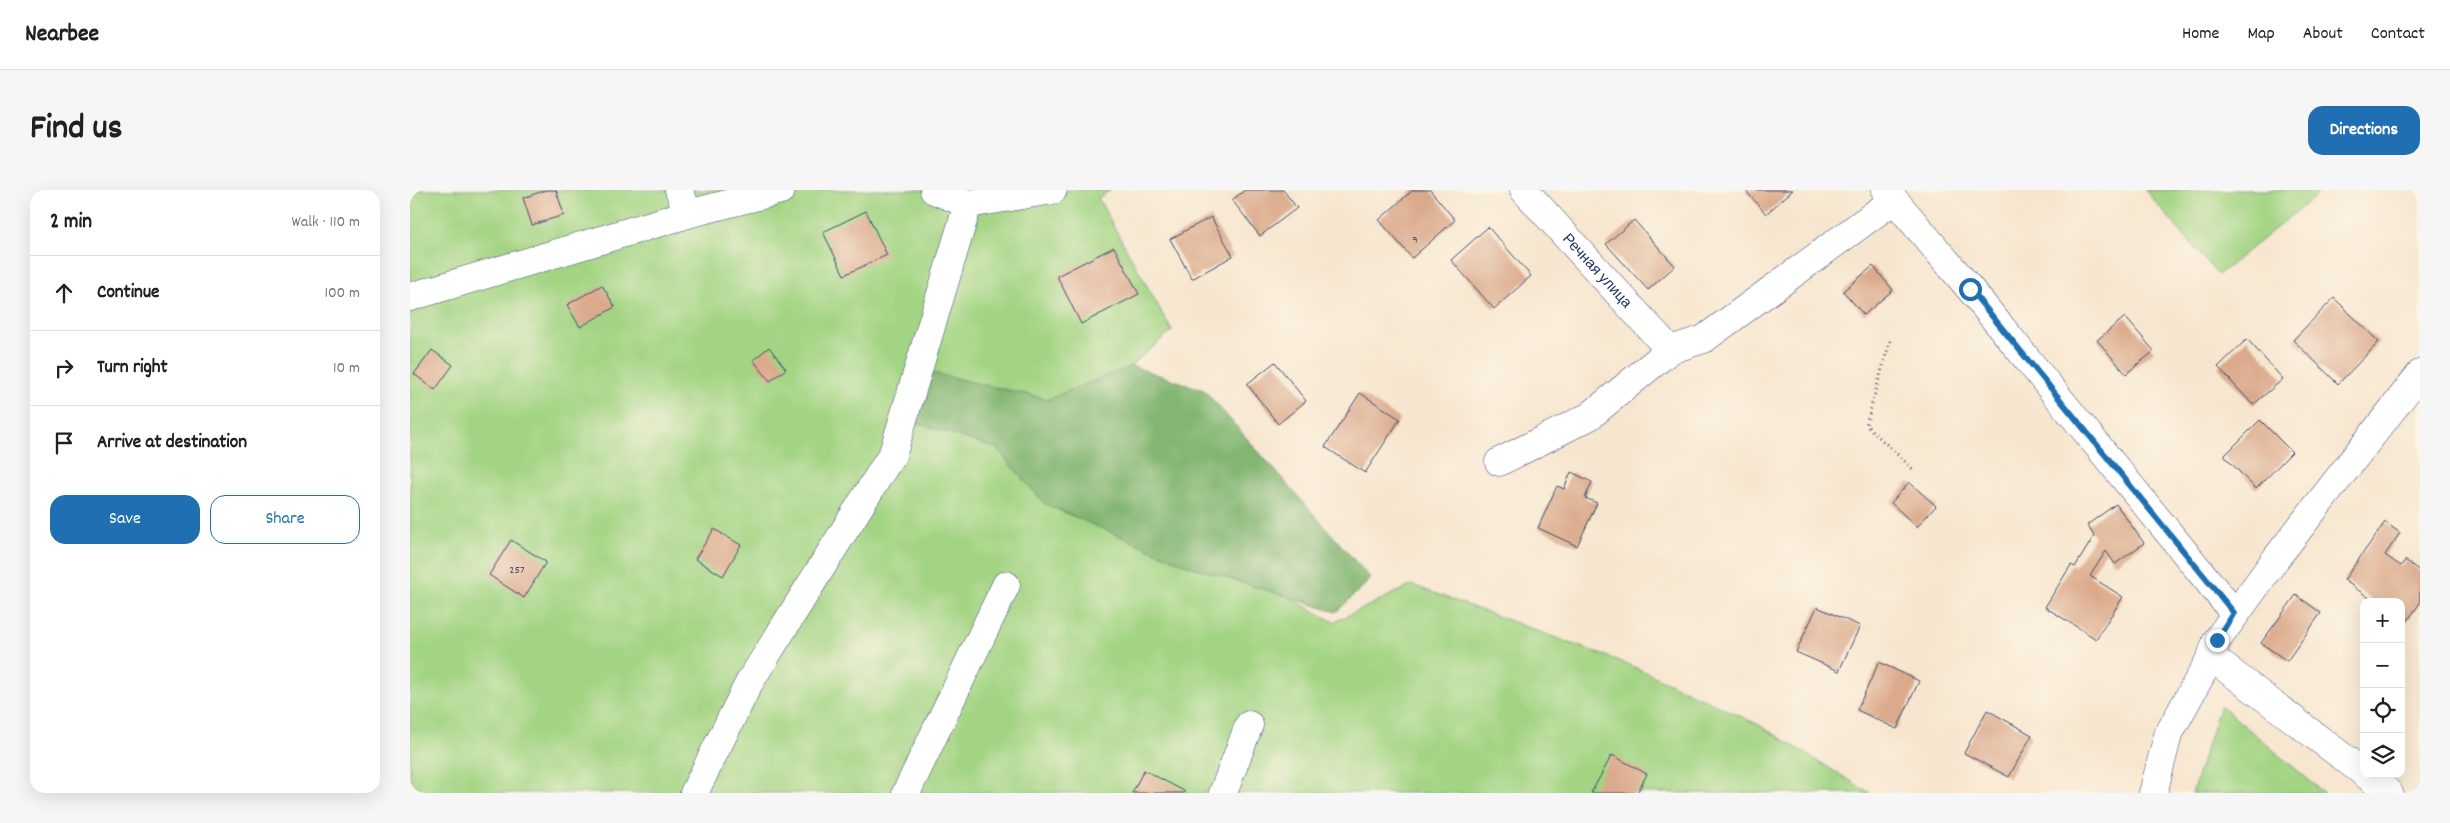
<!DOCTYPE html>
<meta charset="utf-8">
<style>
body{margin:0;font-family:Dekko,sans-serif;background:#f6f6f6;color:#202124}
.controls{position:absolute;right:15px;bottom:15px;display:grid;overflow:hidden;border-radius:10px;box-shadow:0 5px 20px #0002}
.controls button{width:45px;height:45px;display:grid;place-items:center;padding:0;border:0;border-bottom:1px solid #e0e0e0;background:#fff;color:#202124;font:25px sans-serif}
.stop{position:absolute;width:15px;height:15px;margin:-11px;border:4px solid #1f6fb2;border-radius:50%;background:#fff}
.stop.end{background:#1f6fb2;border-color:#fff;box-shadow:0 1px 5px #0008}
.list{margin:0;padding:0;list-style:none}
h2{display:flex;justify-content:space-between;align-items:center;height:65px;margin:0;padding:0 20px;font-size:21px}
h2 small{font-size:16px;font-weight:400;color:#757577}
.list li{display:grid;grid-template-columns:32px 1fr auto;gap:15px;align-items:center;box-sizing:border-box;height:75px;padding:0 20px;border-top:1px solid #e0e0e0}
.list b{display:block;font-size:19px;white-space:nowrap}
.list em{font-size:16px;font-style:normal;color:#757577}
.actions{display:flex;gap:10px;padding:15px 20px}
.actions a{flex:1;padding:11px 0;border:1px solid #1f6fb2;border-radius:15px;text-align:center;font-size:18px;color:#1f6fb2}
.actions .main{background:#1f6fb2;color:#fff}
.icon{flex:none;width:28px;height:28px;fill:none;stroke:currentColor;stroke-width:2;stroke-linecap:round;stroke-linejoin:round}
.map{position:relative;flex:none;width:2010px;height:603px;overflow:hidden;border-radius:15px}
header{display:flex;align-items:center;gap:30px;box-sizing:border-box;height:70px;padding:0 25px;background:#fff;border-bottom:1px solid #e0e0e0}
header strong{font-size:24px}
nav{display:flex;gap:28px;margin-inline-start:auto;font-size:18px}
.intro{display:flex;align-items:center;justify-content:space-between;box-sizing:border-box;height:120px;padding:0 30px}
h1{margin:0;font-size:35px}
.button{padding:12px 22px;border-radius:15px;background:#1f6fb2;color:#fff;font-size:18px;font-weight:700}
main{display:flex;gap:30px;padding:0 30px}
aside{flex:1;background:#fff;border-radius:15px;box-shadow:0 5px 20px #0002}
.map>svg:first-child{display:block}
.green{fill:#a3d483;stroke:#5f8270}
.forest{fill:#82b671;stroke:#4e7268}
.building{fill:#dbaa8c}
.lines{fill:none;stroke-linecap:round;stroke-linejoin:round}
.minor-casing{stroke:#3c4a6f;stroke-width:29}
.path{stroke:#3c4a6f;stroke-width:3;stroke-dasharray:1 4;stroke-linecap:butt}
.minor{stroke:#fff;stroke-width:28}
.route{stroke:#1f6fb2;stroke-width:6}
.labels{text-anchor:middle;stroke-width:4.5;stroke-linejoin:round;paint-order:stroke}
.number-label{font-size:12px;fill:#4b4e6a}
.street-label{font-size:15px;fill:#1b2f5e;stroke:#fcf5e5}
</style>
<header>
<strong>Nearbee</strong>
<nav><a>Home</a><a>Map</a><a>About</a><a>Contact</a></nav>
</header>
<div class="intro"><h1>Find us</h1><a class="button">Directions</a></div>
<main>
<aside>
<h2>2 min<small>Walk · 110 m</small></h2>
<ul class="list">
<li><svg class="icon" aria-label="ahead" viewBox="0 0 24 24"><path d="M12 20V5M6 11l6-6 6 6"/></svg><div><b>Continue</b></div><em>100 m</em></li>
<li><svg class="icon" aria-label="right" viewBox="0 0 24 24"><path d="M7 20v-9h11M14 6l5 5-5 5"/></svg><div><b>Turn right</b></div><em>10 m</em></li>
<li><svg class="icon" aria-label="arrive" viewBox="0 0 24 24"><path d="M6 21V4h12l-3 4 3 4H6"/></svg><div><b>Arrive at destination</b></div></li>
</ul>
<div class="actions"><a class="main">Save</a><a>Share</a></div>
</aside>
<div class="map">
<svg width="2010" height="603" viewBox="0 0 2010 603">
<rect width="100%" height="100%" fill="#fcf5e5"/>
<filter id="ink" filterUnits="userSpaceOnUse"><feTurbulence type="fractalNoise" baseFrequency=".02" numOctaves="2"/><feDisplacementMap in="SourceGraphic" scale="10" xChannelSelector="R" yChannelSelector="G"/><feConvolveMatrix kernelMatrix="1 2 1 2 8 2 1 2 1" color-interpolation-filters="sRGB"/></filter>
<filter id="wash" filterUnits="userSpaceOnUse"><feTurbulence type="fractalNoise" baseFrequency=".0096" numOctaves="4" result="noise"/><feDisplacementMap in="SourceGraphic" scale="20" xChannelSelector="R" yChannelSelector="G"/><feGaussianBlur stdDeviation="1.12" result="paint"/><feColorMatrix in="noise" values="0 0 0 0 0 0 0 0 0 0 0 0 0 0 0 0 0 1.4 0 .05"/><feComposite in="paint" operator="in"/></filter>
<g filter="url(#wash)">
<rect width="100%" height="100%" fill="#f7e6cf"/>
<g class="green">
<polygon points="0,0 701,0 688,8 762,141 617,263 924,432 1002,395 1220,475 1349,535 1460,603 0,603"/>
<polygon points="1735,0 1913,0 1808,85"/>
<polygon points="1810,515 1914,603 1782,603"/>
</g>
<polygon class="forest" points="722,176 794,200 961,389 926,422 779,376 635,314 586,258 497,230 518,182 638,209"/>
<g id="blocks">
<g class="building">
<polygon points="136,0 146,0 154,25 122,35 113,8"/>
<polygon points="835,0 873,0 887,18 850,46 822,10"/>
<polygon points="1003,0 1020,0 1045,30 1002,68 969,30"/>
<polygon points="1335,0 1383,0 1356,24"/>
<polygon points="456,21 477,65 434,85 413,42"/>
<polygon points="801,27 823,66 782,89 760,49"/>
<polygon points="1224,30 1265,76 1238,100 1196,54"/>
<polygon points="1078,37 1121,86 1084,119 1041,70"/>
<polygon points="704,57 729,104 671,134 647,86"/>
<polygon points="1463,76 1483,100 1454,125 1433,101"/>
<polygon points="192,95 205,117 170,137 157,115"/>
<polygon points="1924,108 1969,152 1928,194 1883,150"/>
<polygon points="1715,127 1744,161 1716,184 1687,150"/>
<polygon points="1837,149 1873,189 1843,215 1808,177"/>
<polygon points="359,157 376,179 360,191 343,170"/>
<polygon points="22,160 43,175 25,200 4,184"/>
<polygon points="865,172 896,211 868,234 837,194"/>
<polygon points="950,203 990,229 955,283 915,257"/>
<polygon points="1850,230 1882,262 1846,299 1814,266"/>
<polygon points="1161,282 1182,292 1175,308 1187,313 1167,356 1128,338 1147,296 1154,299"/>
<polygon points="1499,292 1526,316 1507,337 1481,313"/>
<polygon points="1706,314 1734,353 1705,374 1696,361 1680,386 1713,407 1686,449 1635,417 1661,375 1665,377 1684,346 1677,335"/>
<polygon points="1975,332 1990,343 1975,365 1991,376 1995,370 2010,381 2010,413 1996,433 1991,430 1991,412 1965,412 1934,390"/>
<polygon points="304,339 331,355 313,386 285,369"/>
<polygon points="101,350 136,372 114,408 79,385"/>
<polygon points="1886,405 1911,423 1877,471 1851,453"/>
<polygon points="1407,417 1450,436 1429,481 1386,462"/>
<polygon points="1469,472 1509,491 1487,539 1447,520"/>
<polygon points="1577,520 1622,545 1599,587 1554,563"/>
<polygon points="1202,565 1237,584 1227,603 1181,603"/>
<polygon points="734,580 774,601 774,603 722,603"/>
</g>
</g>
</g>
<g filter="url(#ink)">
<use href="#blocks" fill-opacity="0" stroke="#3c4a6f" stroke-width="1"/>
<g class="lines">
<defs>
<g id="minor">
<polyline points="269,0 278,24"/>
<polyline points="524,0 558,14"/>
<path id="s1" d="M1114,0L1260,160"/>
<polyline points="1476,0 1560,99 1824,423"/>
<polyline points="0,107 278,24 371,0"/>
<polyline points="1089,272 1180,226 1260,160 1294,149 1484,10"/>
<polyline points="1801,467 1954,583"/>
<polyline points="1955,584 1979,603"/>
<polyline points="284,603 339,493 483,263 558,14 643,0"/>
<polyline points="496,603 596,395"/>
<polyline points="813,603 839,535"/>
<polyline points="1743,603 1758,545 1801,467 1807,450 1867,367 2010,184"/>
</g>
</defs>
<use href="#minor" class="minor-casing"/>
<polyline class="path" points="1480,151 1456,235 1505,281"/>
<use href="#minor" class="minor"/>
</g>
</g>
<g class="lines" filter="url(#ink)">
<polyline class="route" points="1560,99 1824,423 1807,450"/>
</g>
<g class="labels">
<g class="number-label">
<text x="1005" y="53">9</text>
<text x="107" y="383">257</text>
</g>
<g class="street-label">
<text dy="5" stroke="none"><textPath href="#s1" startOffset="109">Речная улица</textPath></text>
</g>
</g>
</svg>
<div class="controls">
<button>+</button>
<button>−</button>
<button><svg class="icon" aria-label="locate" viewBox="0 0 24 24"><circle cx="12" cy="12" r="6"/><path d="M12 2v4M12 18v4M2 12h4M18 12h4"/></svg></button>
<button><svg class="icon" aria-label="layers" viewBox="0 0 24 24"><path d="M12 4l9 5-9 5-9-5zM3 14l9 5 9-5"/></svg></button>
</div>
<div class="stop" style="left:1560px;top:99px"></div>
<div class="stop end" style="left:1807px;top:450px"></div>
</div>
</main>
